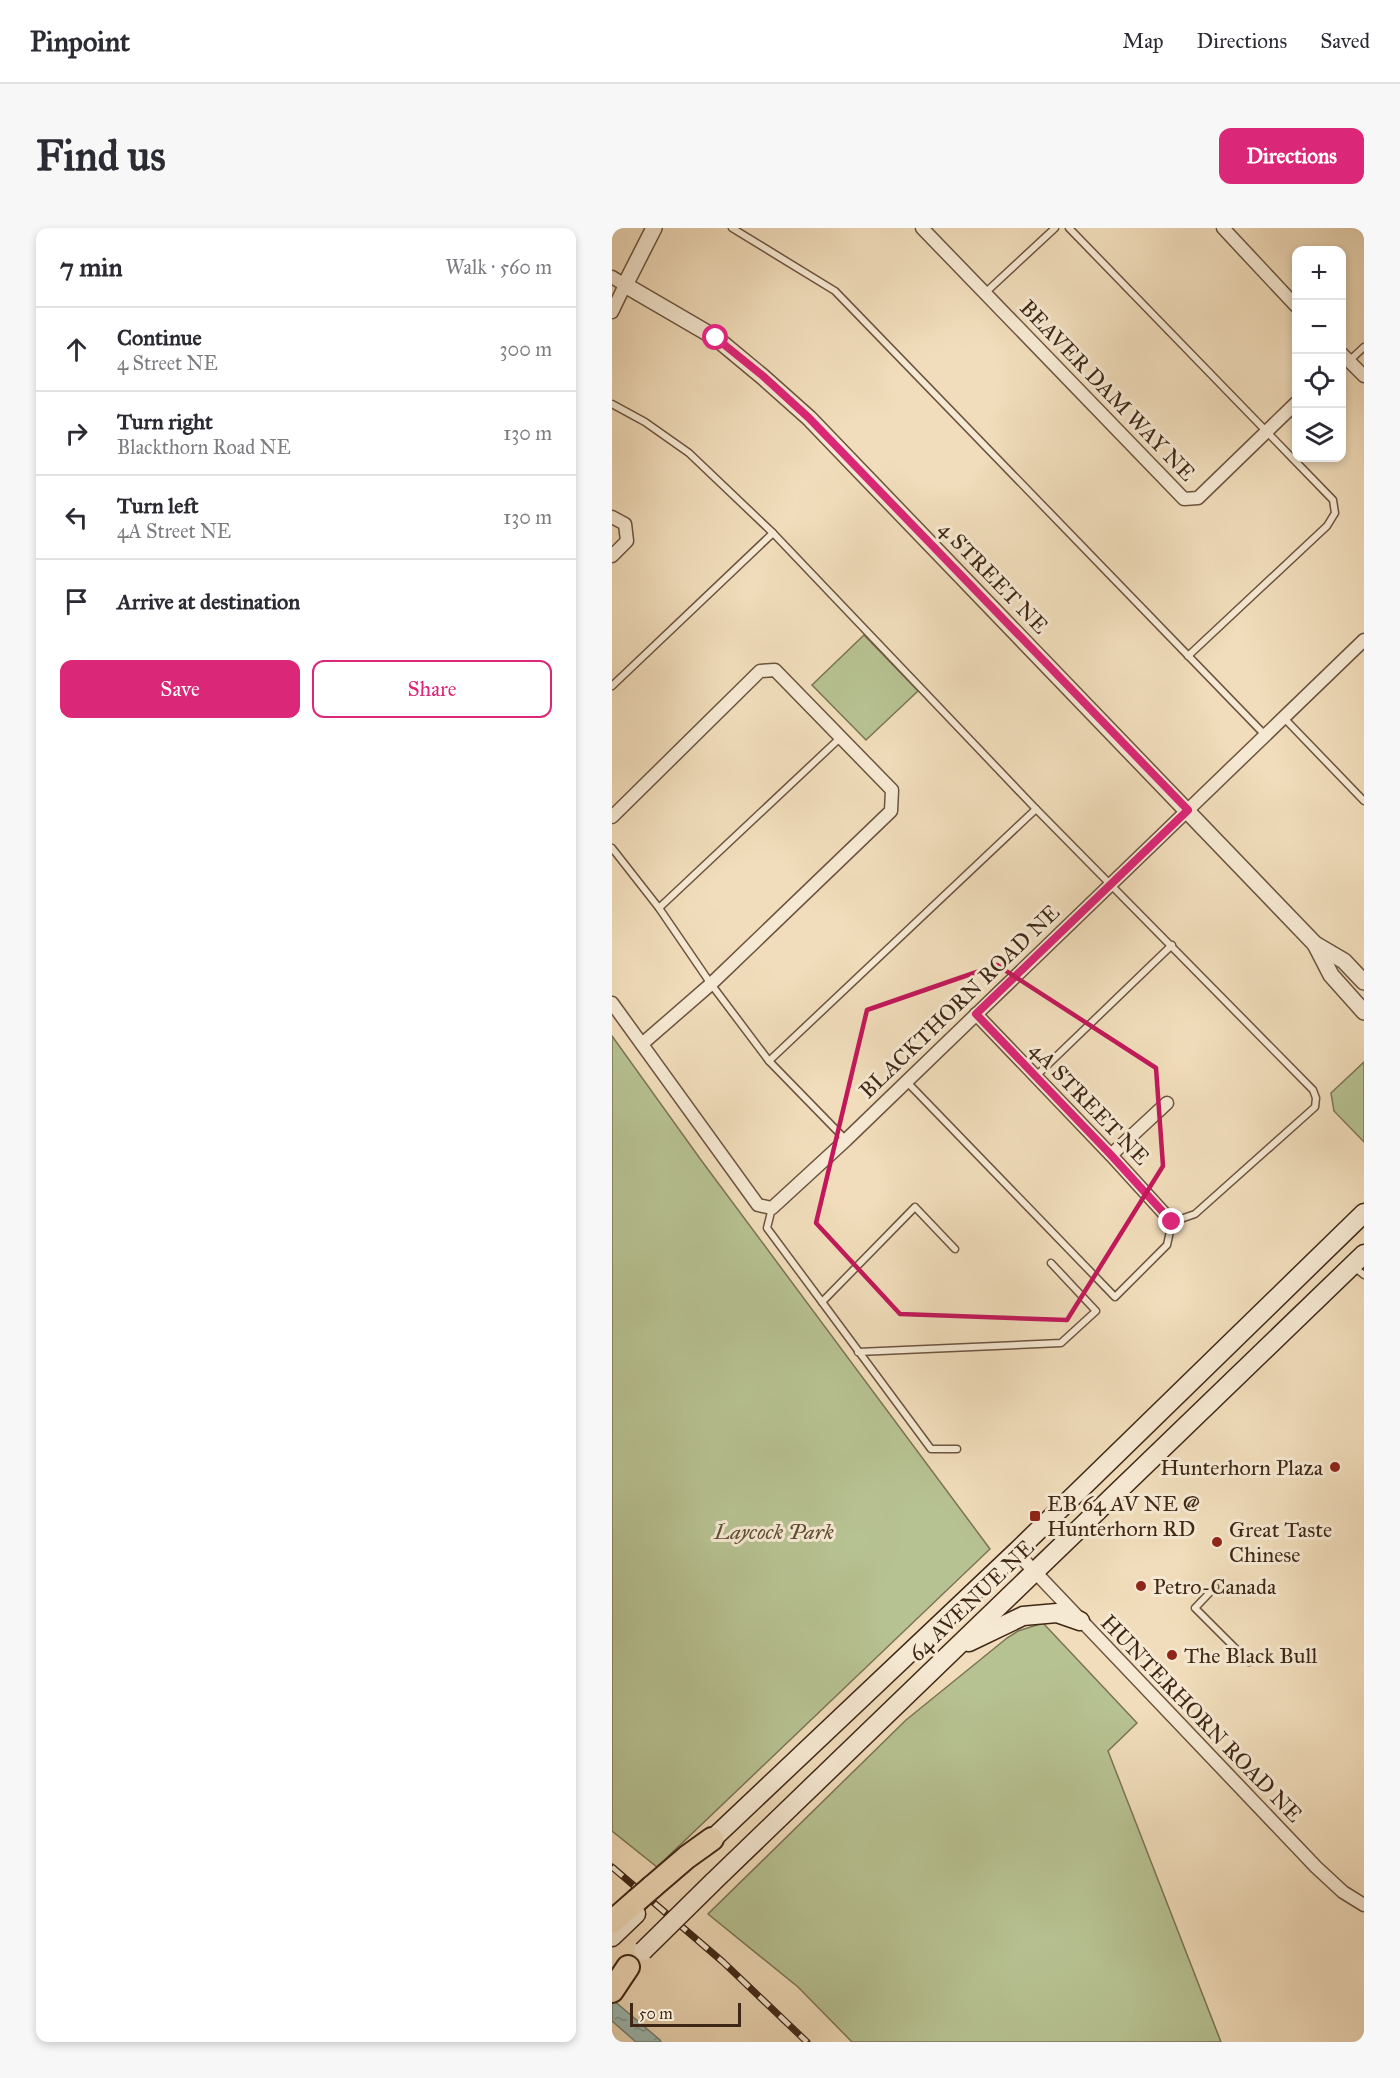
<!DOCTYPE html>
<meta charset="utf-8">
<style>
body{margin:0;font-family:"IM FELL Great Primer",serif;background:#f7f7f7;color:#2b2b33}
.controls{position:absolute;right:18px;top:18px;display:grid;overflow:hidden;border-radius:12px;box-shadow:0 3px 9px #0003}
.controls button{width:54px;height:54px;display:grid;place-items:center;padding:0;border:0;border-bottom:2px solid #e1e1e2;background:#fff;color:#2b2b33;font:30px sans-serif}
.scale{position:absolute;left:18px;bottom:15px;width:111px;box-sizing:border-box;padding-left:6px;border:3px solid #3f2716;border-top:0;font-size:16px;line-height:21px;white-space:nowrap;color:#3f2716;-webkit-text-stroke:4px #f6e9d3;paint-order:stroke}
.stop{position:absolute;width:18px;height:18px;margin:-14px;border:4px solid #db2777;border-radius:50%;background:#fff}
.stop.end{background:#db2777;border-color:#fff;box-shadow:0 2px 6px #0008}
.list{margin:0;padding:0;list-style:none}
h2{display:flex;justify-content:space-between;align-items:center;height:78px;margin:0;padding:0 24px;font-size:26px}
h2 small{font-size:20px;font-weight:400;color:#7c7c81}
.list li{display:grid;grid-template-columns:39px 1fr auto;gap:18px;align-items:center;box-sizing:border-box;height:84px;padding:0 24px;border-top:2px solid #e1e1e2}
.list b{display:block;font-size:22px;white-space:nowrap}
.list p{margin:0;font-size:20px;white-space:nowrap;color:#7c7c81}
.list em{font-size:20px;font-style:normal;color:#7c7c81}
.actions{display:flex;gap:12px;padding:18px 24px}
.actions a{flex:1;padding:14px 0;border:2px solid #db2777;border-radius:12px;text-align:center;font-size:21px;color:#db2777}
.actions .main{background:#db2777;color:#fff}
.icon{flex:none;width:33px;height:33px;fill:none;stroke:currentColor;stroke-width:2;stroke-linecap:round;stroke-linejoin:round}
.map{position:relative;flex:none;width:752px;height:1814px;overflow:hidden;border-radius:12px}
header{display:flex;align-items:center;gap:36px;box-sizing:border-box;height:84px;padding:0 30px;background:#fff;border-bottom:2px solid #e1e1e2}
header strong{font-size:28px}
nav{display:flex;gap:33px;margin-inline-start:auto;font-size:21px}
.intro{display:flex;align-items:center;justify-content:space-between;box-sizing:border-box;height:144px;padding:0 36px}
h1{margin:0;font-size:42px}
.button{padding:15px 27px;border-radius:12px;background:#db2777;color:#fff;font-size:21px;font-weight:700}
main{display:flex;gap:36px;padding:0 36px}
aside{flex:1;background:#fff;border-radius:12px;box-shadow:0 3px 9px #0003}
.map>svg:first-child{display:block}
.green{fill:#b7c292;stroke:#7b7454;stroke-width:1.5}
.water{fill:url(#water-ripples);stroke:#768075;stroke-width:1.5}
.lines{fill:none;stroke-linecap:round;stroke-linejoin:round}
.service-casing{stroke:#6c543f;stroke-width:9}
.minor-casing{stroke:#6c543f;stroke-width:15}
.tertiary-casing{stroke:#6c543f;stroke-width:18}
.secondary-casing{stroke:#3f2716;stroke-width:21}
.motorway-casing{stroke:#3f2716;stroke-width:26}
.service{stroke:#f6e9d3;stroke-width:6}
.minor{stroke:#f6e9d3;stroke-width:12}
.tertiary{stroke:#f6e9d3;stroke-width:15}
.secondary{stroke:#f6e9d3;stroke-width:18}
.motorway{stroke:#f1ddbb;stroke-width:22}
.rail-casing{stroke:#3f2716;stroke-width:7}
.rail{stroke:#f6e9d3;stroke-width:4.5;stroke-dasharray:14;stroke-linecap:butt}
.secondary-bridge-casing{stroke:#3f2716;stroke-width:21;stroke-linecap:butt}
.motorway-bridge-casing{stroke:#3f2716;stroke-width:26;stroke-linecap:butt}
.secondary-bridge{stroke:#f6e9d3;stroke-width:18}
.motorway-bridge{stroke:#f1ddbb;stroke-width:22}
.route{stroke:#db2777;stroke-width:8}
.marked{fill:none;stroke:#c2185b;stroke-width:4.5;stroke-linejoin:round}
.poi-dot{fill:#8f2418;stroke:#f6e9d3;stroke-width:2}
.labels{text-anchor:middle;stroke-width:6;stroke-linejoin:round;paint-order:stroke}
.street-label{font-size:22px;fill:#3f2716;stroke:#f6e9d3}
.poi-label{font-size:22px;fill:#3f2716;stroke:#f6e9d3;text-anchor:start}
.park-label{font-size:22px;font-style:italic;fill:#5d4e35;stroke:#f6e9d3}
</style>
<header>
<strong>Pinpoint</strong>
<nav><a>Map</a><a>Directions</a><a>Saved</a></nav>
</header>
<div class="intro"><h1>Find us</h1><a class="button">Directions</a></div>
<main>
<aside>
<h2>7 min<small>Walk · 560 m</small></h2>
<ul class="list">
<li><svg class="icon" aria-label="ahead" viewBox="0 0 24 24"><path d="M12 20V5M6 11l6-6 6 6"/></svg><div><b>Continue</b><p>4 Street NE</p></div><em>300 m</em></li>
<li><svg class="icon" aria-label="right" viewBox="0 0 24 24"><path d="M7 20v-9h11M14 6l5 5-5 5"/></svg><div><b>Turn right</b><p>Blackthorn Road NE</p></div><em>130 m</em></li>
<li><svg class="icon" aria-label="left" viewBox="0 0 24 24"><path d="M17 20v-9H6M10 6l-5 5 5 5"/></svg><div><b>Turn left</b><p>4A Street NE</p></div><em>130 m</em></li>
<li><svg class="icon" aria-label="arrive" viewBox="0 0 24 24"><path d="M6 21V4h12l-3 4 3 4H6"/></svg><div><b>Arrive at destination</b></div></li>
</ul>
<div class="actions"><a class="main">Save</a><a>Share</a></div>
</aside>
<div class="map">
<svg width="752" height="1814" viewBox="0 0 752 1814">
<defs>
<pattern id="water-ripples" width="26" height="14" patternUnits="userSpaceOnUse" patternTransform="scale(1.5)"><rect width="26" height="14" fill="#9bbbb4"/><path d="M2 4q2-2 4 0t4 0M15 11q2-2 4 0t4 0" fill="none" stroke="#809891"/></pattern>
</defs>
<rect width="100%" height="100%" fill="#f1ddbb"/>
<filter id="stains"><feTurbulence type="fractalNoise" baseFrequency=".00333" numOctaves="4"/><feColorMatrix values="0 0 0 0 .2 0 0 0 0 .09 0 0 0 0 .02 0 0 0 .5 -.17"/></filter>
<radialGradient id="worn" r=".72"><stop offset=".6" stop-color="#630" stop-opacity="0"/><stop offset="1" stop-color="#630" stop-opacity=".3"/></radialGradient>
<g class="green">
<polygon points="252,407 306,463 254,512 200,457"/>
<polygon points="0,808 89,932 378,1321 45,1639 0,1603"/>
<polygon points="752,834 752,914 722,883 719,865"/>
<polygon points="431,1395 525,1495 496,1523 609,1814 240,1814 186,1759 96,1686 294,1492 395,1410 406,1403"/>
</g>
<polygon class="water" points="0,1771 48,1812 49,1814 24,1814 0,1793"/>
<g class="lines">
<defs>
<g id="service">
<polyline points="120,0 223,63 653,507"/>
<polyline points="457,0 721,272 723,285 715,298 576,428"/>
<polyline points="373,65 443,0"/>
<polyline points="737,133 752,119"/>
<polyline points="0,176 33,194 77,225 161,305 424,581 701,862 704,870 703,879 583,986 560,994 555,1017 503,1069 294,853"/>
<polyline points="0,458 161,305"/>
<polyline points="672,490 752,573"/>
<polyline points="0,620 47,680 99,756 157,833 234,912"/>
<polyline points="47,680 228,510"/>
<polyline points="157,833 424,581"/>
<polyline points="424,848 560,717"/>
<polyline points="160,980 155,1000 210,1074 303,979 343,1021"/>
<polyline points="743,1040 752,1047"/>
<polyline points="210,1074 319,1221 345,1221"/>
<polyline points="246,1124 449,1115 484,1083 439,1035"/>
<polyline points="603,1359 583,1380 637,1434"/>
</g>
<g id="minor">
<polyline points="310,0 572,271 586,270 684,175"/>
<polyline points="611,0 684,78"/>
<polyline points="0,49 13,57 0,84"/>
<polyline points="730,126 752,148"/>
<polyline points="0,289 13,296 15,313 0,328"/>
<polyline points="0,589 148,443 163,442 280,562 279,583 99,756 30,816"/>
<polyline points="0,775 146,977 160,980 234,912 752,412"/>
<polyline points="364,786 499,927 560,994"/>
<polyline points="499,927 555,875"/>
<polyline points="404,1324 704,1639 731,1664 752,1677"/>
</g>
<g id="tertiary">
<polyline points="42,0 13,57 104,110 151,149 197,190 703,716 732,733 752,754"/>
<polyline points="703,716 719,747 752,784"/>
</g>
<g id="secondary">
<polyline points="357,1414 411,1388 445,1385 468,1393"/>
<polyline points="91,1620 404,1324 752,985"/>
<polyline points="101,1654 752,1026"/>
<polyline points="0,1709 24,1686"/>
</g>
<g id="motorway">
<polyline points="40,1659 75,1629 100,1611"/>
<polyline points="0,1694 25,1672"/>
<polyline points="0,1763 16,1739"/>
</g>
</defs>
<use href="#service" class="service-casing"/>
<use href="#minor" class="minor-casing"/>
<use href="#tertiary" class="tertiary-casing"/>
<use href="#secondary" class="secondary-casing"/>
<use href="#motorway" class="motorway-casing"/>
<use href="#service" class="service"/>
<use href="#minor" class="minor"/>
<use href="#tertiary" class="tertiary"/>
<use href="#secondary" class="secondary"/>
<use href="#motorway" class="motorway"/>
<defs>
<polyline id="rail" points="0,1639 111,1734 195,1814"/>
</defs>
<use href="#rail" class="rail-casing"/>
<use href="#rail" class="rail"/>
<defs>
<polyline id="secondary-bridge" points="31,1723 101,1654"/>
<polyline id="motorway-bridge" points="25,1672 40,1659"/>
</defs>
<use href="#secondary-bridge" class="secondary-bridge-casing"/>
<use href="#motorway-bridge" class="motorway-bridge-casing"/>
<use href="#secondary-bridge" class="secondary-bridge"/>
<use href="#motorway-bridge" class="motorway-bridge"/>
</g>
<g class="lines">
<polyline class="route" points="104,110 151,148 197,190 576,582 364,786 499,927 560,994"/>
</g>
<path class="marked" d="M385,737L544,840L551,938L455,1092L288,1086L204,995L255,782Z"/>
<g class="poi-dot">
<circle cx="723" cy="1239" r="6"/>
<rect x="417" y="1282" width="12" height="12" rx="3"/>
<circle cx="605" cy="1314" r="6"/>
<circle cx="529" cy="1358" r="6"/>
<circle cx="560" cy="1427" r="6"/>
</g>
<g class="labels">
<g class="street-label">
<text transform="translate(496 162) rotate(46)" y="8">BEAVER DAM WAY NE</text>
<text transform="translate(382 349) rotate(46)" y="8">4 STREET NE</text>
<text transform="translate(347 773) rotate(-44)" y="8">BLACKTHORN ROAD NE</text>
<text transform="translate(478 875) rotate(46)" y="8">4A STREET NE</text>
<text transform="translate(359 1372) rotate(-44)" y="8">64 AVENUE NE</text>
<text transform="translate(590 1490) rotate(46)" y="8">HUNTERHORN ROAD NE</text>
</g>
<g class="poi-label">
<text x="711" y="1247" text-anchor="end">Hunterhorn Plaza</text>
<text x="435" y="1283">EB 64 AV NE @<tspan x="435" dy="25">Hunterhorn RD</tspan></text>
<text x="617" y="1309">Great Taste<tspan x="617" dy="25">Chinese</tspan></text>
<text x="541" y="1366">Petro-Canada</text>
<text x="572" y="1435">The Black Bull</text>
</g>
<g class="park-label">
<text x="162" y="1311">Laycock Park</text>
</g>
</g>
<rect width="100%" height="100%" filter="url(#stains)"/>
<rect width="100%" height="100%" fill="url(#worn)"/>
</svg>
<div class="controls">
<button>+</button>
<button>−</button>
<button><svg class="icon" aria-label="locate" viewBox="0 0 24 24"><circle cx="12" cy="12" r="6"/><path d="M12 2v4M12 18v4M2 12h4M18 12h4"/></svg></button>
<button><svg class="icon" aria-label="layers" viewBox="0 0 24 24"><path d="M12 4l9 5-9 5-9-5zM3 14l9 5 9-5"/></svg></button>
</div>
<div class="scale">50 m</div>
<div class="stop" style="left:104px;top:110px"></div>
<div class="stop end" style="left:560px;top:994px"></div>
</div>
</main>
